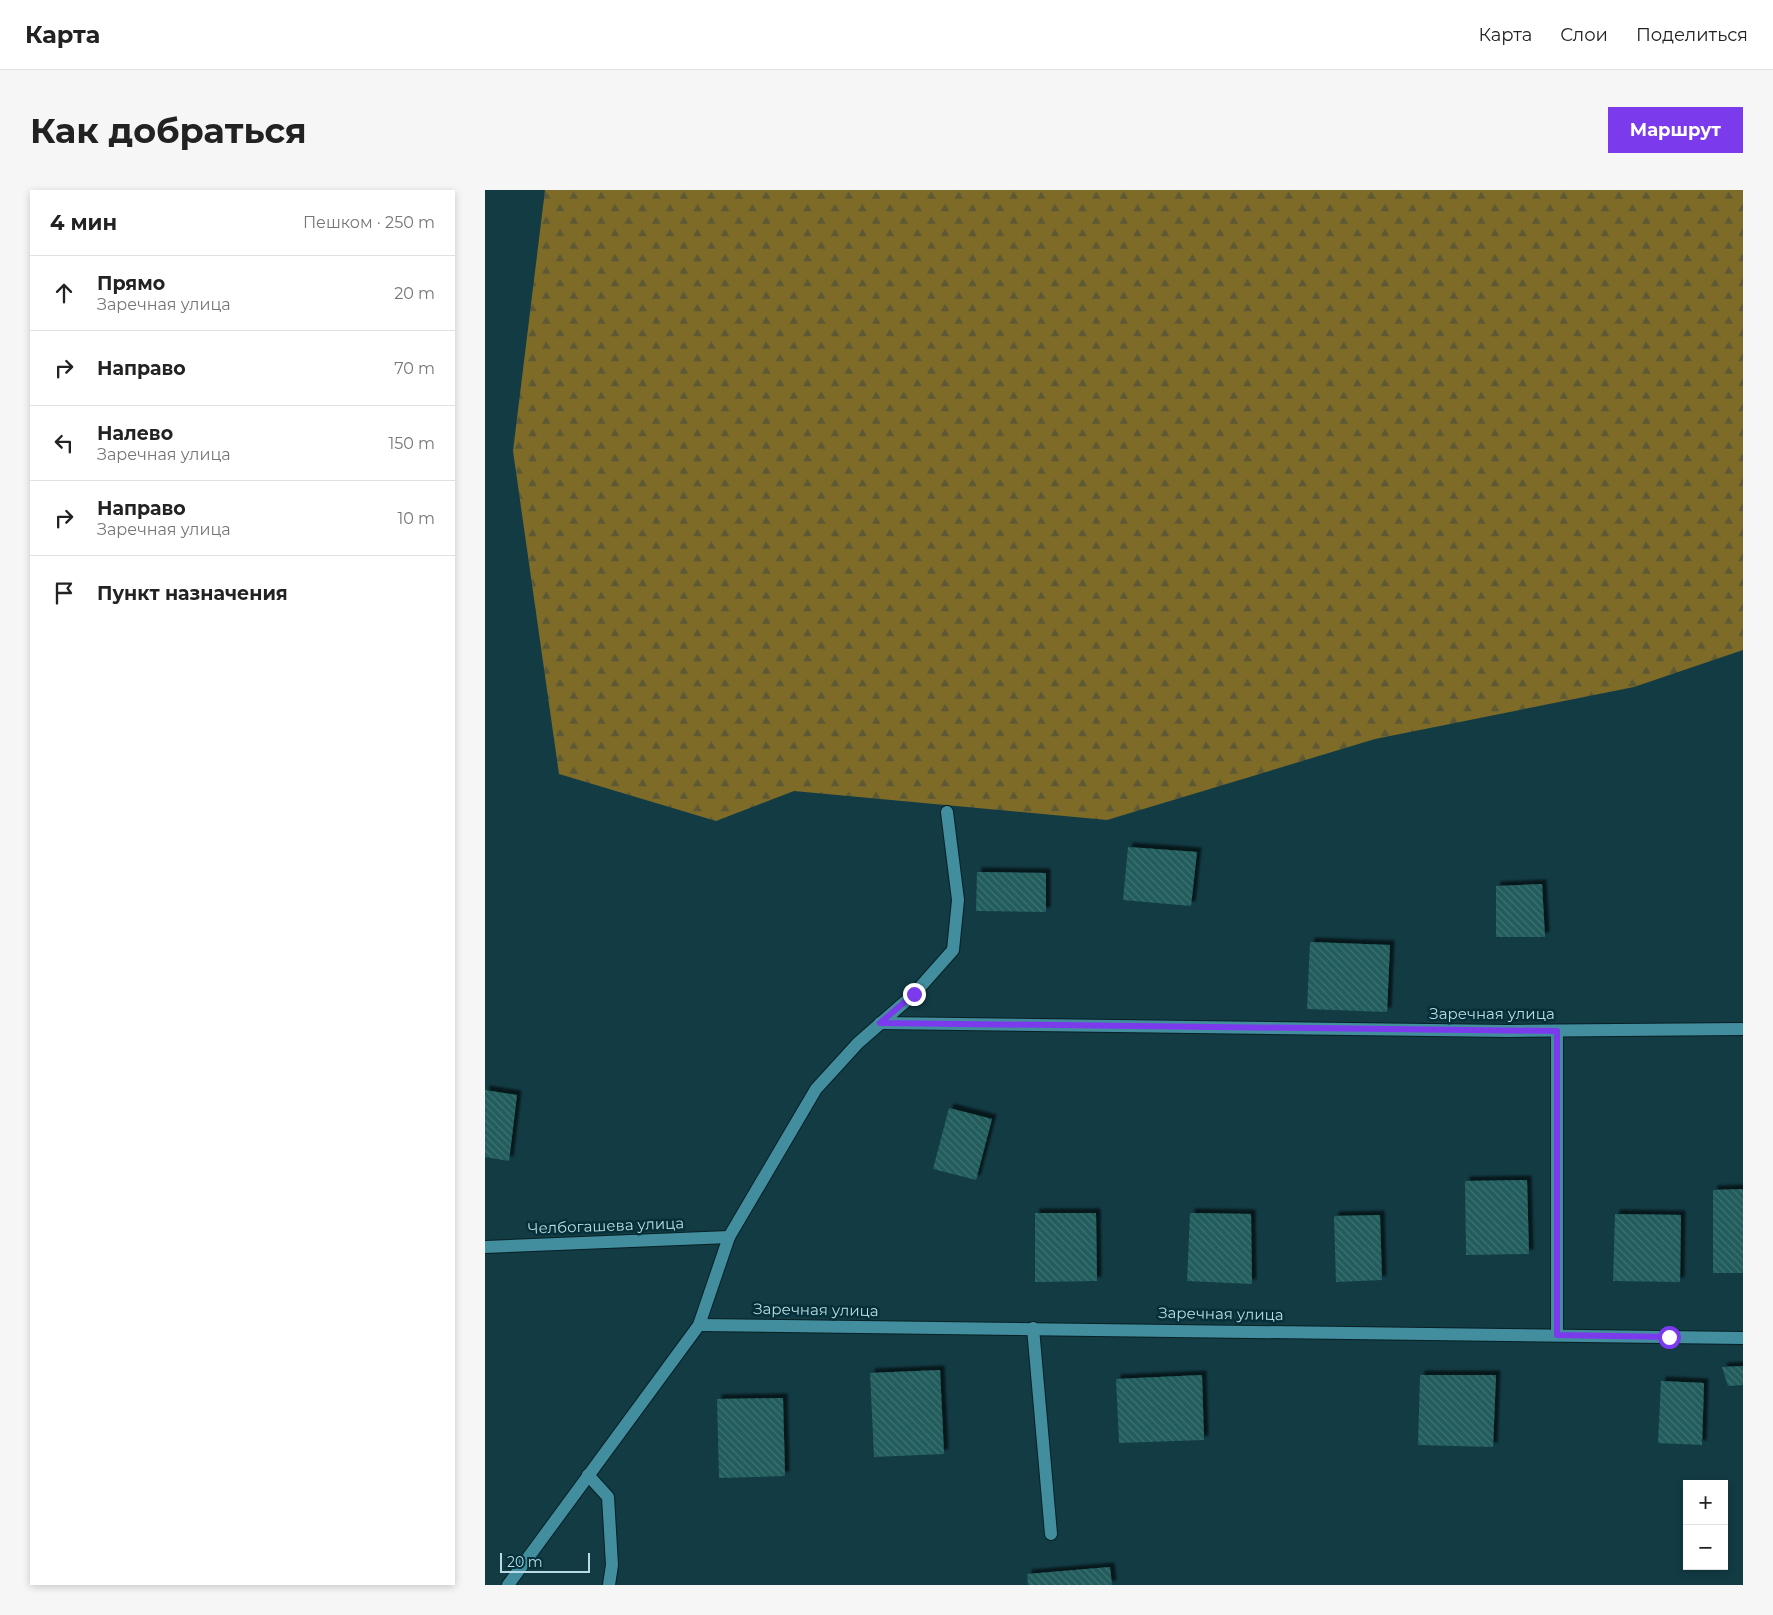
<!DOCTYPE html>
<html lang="ru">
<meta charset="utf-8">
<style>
body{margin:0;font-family:Montserrat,sans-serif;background:#f6f6f6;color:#222}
.controls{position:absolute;right:15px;bottom:15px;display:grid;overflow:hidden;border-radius:0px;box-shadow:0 2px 8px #0003}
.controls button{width:45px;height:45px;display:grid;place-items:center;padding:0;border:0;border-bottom:1px solid #e0e0e0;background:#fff;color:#222;font:25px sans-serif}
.scale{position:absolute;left:15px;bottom:12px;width:90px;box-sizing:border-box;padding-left:5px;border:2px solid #b8dce5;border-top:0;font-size:14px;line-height:18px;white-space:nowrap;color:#b8dce5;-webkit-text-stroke:4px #053039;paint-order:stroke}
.stop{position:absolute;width:15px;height:15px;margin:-11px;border:4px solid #7c3aed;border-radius:50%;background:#fff}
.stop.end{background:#7c3aed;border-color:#fff;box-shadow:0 1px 5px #0008}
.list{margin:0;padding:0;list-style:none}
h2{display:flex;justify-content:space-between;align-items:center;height:65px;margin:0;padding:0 20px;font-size:21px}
h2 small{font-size:16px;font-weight:400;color:#767676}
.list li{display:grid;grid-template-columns:32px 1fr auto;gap:15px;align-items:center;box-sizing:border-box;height:75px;padding:0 20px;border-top:1px solid #e0e0e0}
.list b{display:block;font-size:19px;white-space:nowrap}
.list p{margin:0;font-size:16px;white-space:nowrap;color:#767676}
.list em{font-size:16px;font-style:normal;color:#767676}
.icon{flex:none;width:28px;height:28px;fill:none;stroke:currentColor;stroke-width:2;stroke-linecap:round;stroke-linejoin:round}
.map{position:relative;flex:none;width:1258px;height:1395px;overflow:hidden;border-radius:0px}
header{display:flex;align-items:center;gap:30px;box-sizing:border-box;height:70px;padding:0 25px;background:#fff;border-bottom:1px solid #e0e0e0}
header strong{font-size:24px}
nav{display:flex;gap:28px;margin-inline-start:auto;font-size:18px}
.intro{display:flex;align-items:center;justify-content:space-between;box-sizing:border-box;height:120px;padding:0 30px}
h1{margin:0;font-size:35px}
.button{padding:12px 22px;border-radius:0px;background:#7c3aed;color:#fff;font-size:18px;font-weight:700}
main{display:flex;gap:30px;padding:0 30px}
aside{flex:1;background:#fff;border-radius:0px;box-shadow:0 2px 8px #0003}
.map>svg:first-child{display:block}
.forest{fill:url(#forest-firs)}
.building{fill:url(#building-back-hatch);filter:url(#shadow)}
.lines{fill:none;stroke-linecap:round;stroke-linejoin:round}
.lane-casing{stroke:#082025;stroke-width:14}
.street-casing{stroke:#082025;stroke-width:14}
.lane{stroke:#428e9f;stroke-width:12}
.street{stroke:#428e9f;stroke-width:12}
.route{stroke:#7c3aed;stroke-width:6}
.labels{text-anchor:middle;stroke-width:5;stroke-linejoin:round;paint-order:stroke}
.street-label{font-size:15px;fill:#b8dce5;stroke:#053039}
</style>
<header>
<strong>Карта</strong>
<nav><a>Карта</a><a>Слои</a><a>Поделиться</a></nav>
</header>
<div class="intro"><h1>Как добраться</h1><a class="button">Маршрут</a></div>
<main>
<aside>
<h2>4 мин<small>Пешком · 250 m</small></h2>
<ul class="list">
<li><svg class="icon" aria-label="ahead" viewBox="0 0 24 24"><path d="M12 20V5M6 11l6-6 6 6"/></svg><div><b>Прямо</b><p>Заречная улица</p></div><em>20 m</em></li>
<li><svg class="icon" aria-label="right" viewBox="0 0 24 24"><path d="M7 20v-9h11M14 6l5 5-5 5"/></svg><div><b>Направо</b></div><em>70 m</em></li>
<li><svg class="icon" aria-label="left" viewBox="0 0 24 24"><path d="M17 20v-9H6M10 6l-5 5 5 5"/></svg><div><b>Налево</b><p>Заречная улица</p></div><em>150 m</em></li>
<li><svg class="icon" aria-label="right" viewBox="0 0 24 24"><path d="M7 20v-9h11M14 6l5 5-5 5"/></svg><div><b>Направо</b><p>Заречная улица</p></div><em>10 m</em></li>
<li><svg class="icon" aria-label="arrive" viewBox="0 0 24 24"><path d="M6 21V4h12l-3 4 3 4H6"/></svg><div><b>Пункт назначения</b></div></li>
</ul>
</aside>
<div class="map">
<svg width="1258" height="1395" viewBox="0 0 1258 1395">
<defs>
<pattern id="forest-firs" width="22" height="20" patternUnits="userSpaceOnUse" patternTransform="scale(1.25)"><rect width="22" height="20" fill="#7d6b27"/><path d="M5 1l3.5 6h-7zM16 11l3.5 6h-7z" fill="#5e5934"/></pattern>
<pattern id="building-back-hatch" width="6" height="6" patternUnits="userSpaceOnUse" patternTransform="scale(1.25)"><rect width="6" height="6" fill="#215c5c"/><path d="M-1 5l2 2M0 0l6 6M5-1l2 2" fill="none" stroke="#3f7373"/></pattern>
<filter id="shadow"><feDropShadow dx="4.5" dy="-4.5" stdDeviation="1" flood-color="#0009"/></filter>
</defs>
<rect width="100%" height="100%" fill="#123b44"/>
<polygon class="forest" points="60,0 1258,0 1258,460 1149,497 890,549 622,630 309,601 231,631 74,584 28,261"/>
<g class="building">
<polygon points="643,657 712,662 706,716 638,710"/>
<polygon points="492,682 561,683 561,722 491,721"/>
<polygon points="1057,694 1060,747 1011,747 1011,696"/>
<polygon points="825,752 905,755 902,822 822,819"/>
<polygon points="0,900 32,905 24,971 0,967"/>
<polygon points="464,918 507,929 491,990 448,979"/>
<polygon points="1042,990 1044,1064 981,1065 980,991"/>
<polygon points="1258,999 1258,1083 1228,1083 1228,1000"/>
<polygon points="550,1023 611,1023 612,1091 550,1092"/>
<polygon points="705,1023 766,1024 767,1094 702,1091"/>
<polygon points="1130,1024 1196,1025 1195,1092 1128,1091"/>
<polygon points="895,1025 897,1090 851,1092 849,1026"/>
<polygon points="1258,1176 1258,1195 1243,1196 1237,1177"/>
<polygon points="455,1180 459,1264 389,1267 385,1183"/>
<polygon points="717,1185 719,1250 634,1253 631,1189"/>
<polygon points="935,1185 1011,1185 1008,1257 933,1255"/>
<polygon points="1176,1191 1219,1193 1217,1255 1173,1253"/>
<polygon points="298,1208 300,1286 234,1288 232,1209"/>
<polygon points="625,1377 627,1395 543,1395 542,1384"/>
</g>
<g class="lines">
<defs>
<g id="lane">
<polyline points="1072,841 1072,1145"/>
<polyline points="103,1285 123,1307 127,1375 124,1395"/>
</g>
<g id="street">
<polyline points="395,833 1024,841 1258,839"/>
<polyline points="0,1057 244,1047"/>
<polyline points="214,1135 1258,1148"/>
<polyline points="548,1138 566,1344"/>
<polyline points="23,1395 214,1135 244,1047 331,899 373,853 429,804 468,760 473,710 462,622"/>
</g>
</defs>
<use href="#lane" class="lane-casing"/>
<use href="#street" class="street-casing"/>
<use href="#lane" class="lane"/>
<use href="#street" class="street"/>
</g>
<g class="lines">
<polyline class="route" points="429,804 395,833 1072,841 1072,1145 1184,1147"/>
</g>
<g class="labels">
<g class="street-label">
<text x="1007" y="829">Заречная улица</text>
<text transform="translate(121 1036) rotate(-2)" y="5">Челбогашева улица</text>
<text transform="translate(331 1120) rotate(1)" y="5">Заречная улица</text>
<text transform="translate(736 1124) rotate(1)" y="5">Заречная улица</text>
</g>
</g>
</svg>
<div class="controls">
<button>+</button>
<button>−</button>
</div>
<div class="scale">20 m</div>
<div class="stop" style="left:1184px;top:1147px"></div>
<div class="stop end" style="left:429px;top:804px"></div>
</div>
</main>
